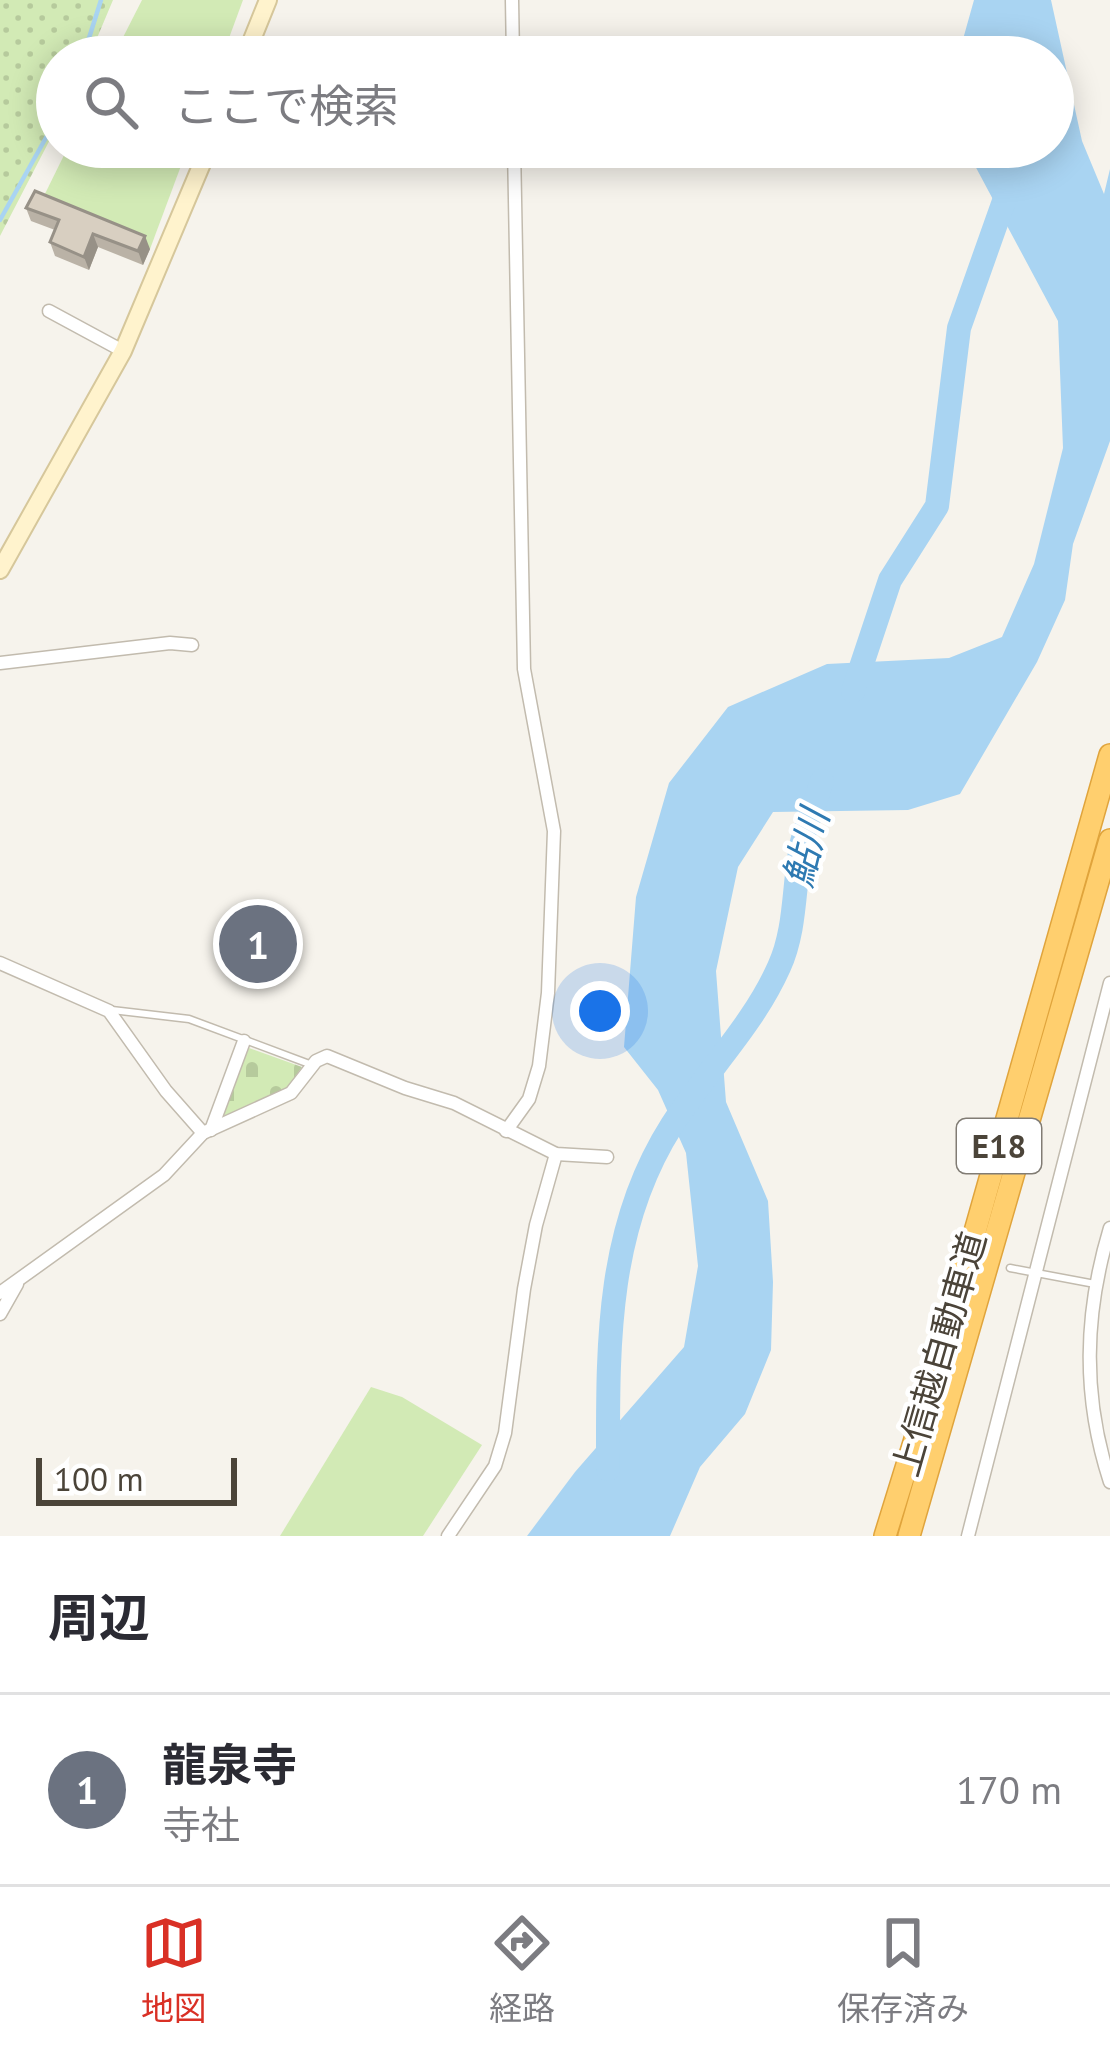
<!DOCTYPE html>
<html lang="ja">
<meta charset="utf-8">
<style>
body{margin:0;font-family:"PT Sans","Noto Sans JP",sans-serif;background:#f2f2f3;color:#2b2b33}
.scale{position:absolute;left:36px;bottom:30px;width:201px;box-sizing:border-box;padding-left:12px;border:6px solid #4b4439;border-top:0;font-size:33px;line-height:42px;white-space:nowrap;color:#4b4439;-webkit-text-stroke:9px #fff;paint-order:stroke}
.you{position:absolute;left:600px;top:1011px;width:42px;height:42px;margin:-30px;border:9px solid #fff;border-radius:50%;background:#1a73e8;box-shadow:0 0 0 18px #1a73e833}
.badge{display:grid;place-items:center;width:78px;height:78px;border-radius:50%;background:#d93025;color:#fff;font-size:39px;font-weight:700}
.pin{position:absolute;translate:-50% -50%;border:6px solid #fff;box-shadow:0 3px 12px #0006}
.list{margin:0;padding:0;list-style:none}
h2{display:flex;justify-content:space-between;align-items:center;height:156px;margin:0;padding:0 48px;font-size:51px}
h2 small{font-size:39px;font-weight:400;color:#7c7c81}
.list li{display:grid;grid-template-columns:78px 1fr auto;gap:36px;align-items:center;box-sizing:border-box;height:192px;padding:0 48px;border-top:3px solid #e1e1e2}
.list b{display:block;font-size:45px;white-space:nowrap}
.list p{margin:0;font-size:39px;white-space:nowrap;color:#7c7c81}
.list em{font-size:39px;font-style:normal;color:#7c7c81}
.icon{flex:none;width:66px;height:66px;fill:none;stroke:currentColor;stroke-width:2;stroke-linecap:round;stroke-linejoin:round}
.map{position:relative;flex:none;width:1110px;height:1536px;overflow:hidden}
.search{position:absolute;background:#fff;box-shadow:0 6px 30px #0003;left:36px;right:36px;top:36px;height:132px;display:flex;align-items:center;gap:30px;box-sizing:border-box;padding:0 42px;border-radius:66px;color:#7c7c81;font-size:45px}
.sheet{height:348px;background:#fff}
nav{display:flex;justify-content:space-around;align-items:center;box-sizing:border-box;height:168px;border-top:3px solid #e1e1e2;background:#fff;font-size:33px;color:#7c7c81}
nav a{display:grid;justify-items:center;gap:6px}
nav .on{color:#d93025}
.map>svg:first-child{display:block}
.green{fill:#d2eab5}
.cemetery{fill:url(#cemetery-stones)}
.park{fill:url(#park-dots)}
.water{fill:#a9d4f2}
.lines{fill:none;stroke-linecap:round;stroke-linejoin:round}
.stream{stroke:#a9d4f2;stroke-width:4.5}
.river{stroke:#a9d4f2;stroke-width:24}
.service-casing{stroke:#c2bbae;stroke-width:9}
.minor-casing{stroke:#c2bbae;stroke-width:15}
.secondary-casing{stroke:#d6c79b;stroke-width:20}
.motorway-casing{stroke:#e0a43c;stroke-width:24}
.service{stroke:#fff;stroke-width:6}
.minor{stroke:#fff;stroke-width:12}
.secondary{stroke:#fff3cd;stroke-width:16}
.motorway{stroke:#ffcf6e;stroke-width:21}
.wall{fill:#bab2a6}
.shaded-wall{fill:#979187}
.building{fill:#d8cfc1;stroke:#979187;stroke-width:3}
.labels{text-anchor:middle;stroke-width:9;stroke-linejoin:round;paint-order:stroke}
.shield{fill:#fff;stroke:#817c74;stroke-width:3}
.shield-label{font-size:33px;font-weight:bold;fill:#4b4439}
.street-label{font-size:36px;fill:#4b4439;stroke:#fff}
.water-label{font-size:39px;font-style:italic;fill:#2e7ab2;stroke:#fff}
</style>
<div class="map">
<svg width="1110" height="1536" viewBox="0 0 1110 1536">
<defs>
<pattern id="cemetery-stones" width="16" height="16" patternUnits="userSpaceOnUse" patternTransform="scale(3)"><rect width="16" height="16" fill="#d2eab5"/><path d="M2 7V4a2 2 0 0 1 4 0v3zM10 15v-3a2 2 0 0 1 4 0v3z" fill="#b6ca9c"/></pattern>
<pattern id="park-dots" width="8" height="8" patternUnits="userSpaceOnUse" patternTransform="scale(3)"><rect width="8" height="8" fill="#d2eab5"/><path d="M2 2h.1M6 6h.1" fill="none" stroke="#b6ca9c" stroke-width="1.8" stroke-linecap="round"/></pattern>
</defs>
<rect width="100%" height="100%" fill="#f6f3ec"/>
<g class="green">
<polygon points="142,0 243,0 222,57 113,57"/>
<polygon points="68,147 188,147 150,249 40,204"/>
<polygon points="371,1387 402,1397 482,1445 423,1536 280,1536"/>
</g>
<polygon class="cemetery" points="249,1048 302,1067 285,1091 220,1119"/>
<polygon class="park" points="0,0 113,0 89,57 57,57 57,126 0,236"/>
<polygon class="water" points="974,0 1051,0 1082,141 1104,194 1110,169 1110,441 1073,544 1065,600 1037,662 960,794 908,810 773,812 738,867 716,971 726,1102 768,1201 773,1282 771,1350 745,1414 700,1467 670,1536 527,1536 575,1472 684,1347 698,1266 686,1153 658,1090 624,1047 636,897 669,783 728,707 827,664 949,658 1002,637 1034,564 1063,448 1058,321 965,147 1053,147 1053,57 958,57"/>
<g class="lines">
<g class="stream">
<polyline points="83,57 101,0"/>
<polyline points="0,220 57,118"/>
</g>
<g class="river">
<polyline points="853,691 890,580 937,506 959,328 1004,201 1014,147"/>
<path d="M608,1469C608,1348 605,1230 672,1125C707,1070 752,1027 779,967C797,928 793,882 802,842C807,821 816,801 822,781"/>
</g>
<defs>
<g id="service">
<polyline points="112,1010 189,1019 312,1065"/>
<polyline points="1010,1268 1095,1284"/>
</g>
<g id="minor">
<polyline points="512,0 513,57"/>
<polyline points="49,311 123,351"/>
<polyline points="0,663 170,643 192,645"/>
<polyline points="0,963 109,1011 166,1091 203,1133"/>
<polyline points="211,1130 244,1041"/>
<polyline points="506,1131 529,1099 539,1066 548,993 554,831 524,669 514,147"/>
<path d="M1110,1228C1084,1314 1082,1396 1110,1482"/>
<polyline points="0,1293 164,1175 203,1133 291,1093 316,1061 327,1056 405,1088 454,1103 556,1154 607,1157"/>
<polyline points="0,1314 17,1284"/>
<polyline points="448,1536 495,1466 505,1433 524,1289 536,1225 556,1154"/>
<polyline points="968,1536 1110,983"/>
</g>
<g id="secondary">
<polyline points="245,57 268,0"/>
<polyline points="0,570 123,351 209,147"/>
</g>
<g id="motorway">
<polyline points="885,1536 929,1394 1110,755"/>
<polyline points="909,1536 1110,840"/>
</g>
</defs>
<use href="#service" class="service-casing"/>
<use href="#minor" class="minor-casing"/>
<use href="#secondary" class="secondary-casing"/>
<use href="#motorway" class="motorway-casing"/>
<use href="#service" class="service"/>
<use href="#minor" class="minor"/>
<use href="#secondary" class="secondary"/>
<use href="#motorway" class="motorway"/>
</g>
<g class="wall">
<polygon points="26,208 150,249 143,265 98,247 89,270 55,256 50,242 55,230 31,221"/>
<polygon points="277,936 269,961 240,953 237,944"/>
</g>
<g class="shaded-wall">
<polygon points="93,234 98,247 89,270 84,257"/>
<polygon points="145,236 150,249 143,265 138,251"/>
<polygon points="273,927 277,936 269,961 266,952"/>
</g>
<g class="building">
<polygon points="35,191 145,236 138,251 93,234 84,257 50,242 59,220 26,208"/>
<polygon points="245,918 273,927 266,952 237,944"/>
</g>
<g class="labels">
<rect class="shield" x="957" y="1119" width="84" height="54" rx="9"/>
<g class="shield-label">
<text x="999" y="1158">E18</text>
</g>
<g class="street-label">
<text transform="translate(939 1354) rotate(-74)" y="13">上信越自動車道</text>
</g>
<g class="water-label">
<text transform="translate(806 848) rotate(-76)" y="14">鮎川</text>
</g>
</g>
</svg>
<div class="scale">100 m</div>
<div class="you"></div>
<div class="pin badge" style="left:258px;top:944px;background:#6b7280">1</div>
<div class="search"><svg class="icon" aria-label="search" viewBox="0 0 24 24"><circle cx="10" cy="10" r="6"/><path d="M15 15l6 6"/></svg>ここで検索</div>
</div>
<section class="sheet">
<h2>周辺<small></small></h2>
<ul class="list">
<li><span class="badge" style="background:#6b7280">1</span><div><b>龍泉寺</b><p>寺社</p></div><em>170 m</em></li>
</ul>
</section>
<nav>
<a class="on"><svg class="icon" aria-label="map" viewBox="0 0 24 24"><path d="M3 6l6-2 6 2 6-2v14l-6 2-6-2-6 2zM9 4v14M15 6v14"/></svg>地図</a>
<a><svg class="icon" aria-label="directions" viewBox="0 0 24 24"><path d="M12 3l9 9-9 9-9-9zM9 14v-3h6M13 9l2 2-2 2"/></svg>経路</a>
<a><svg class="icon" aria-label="saved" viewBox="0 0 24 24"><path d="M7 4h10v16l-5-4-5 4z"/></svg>保存済み</a>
</nav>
